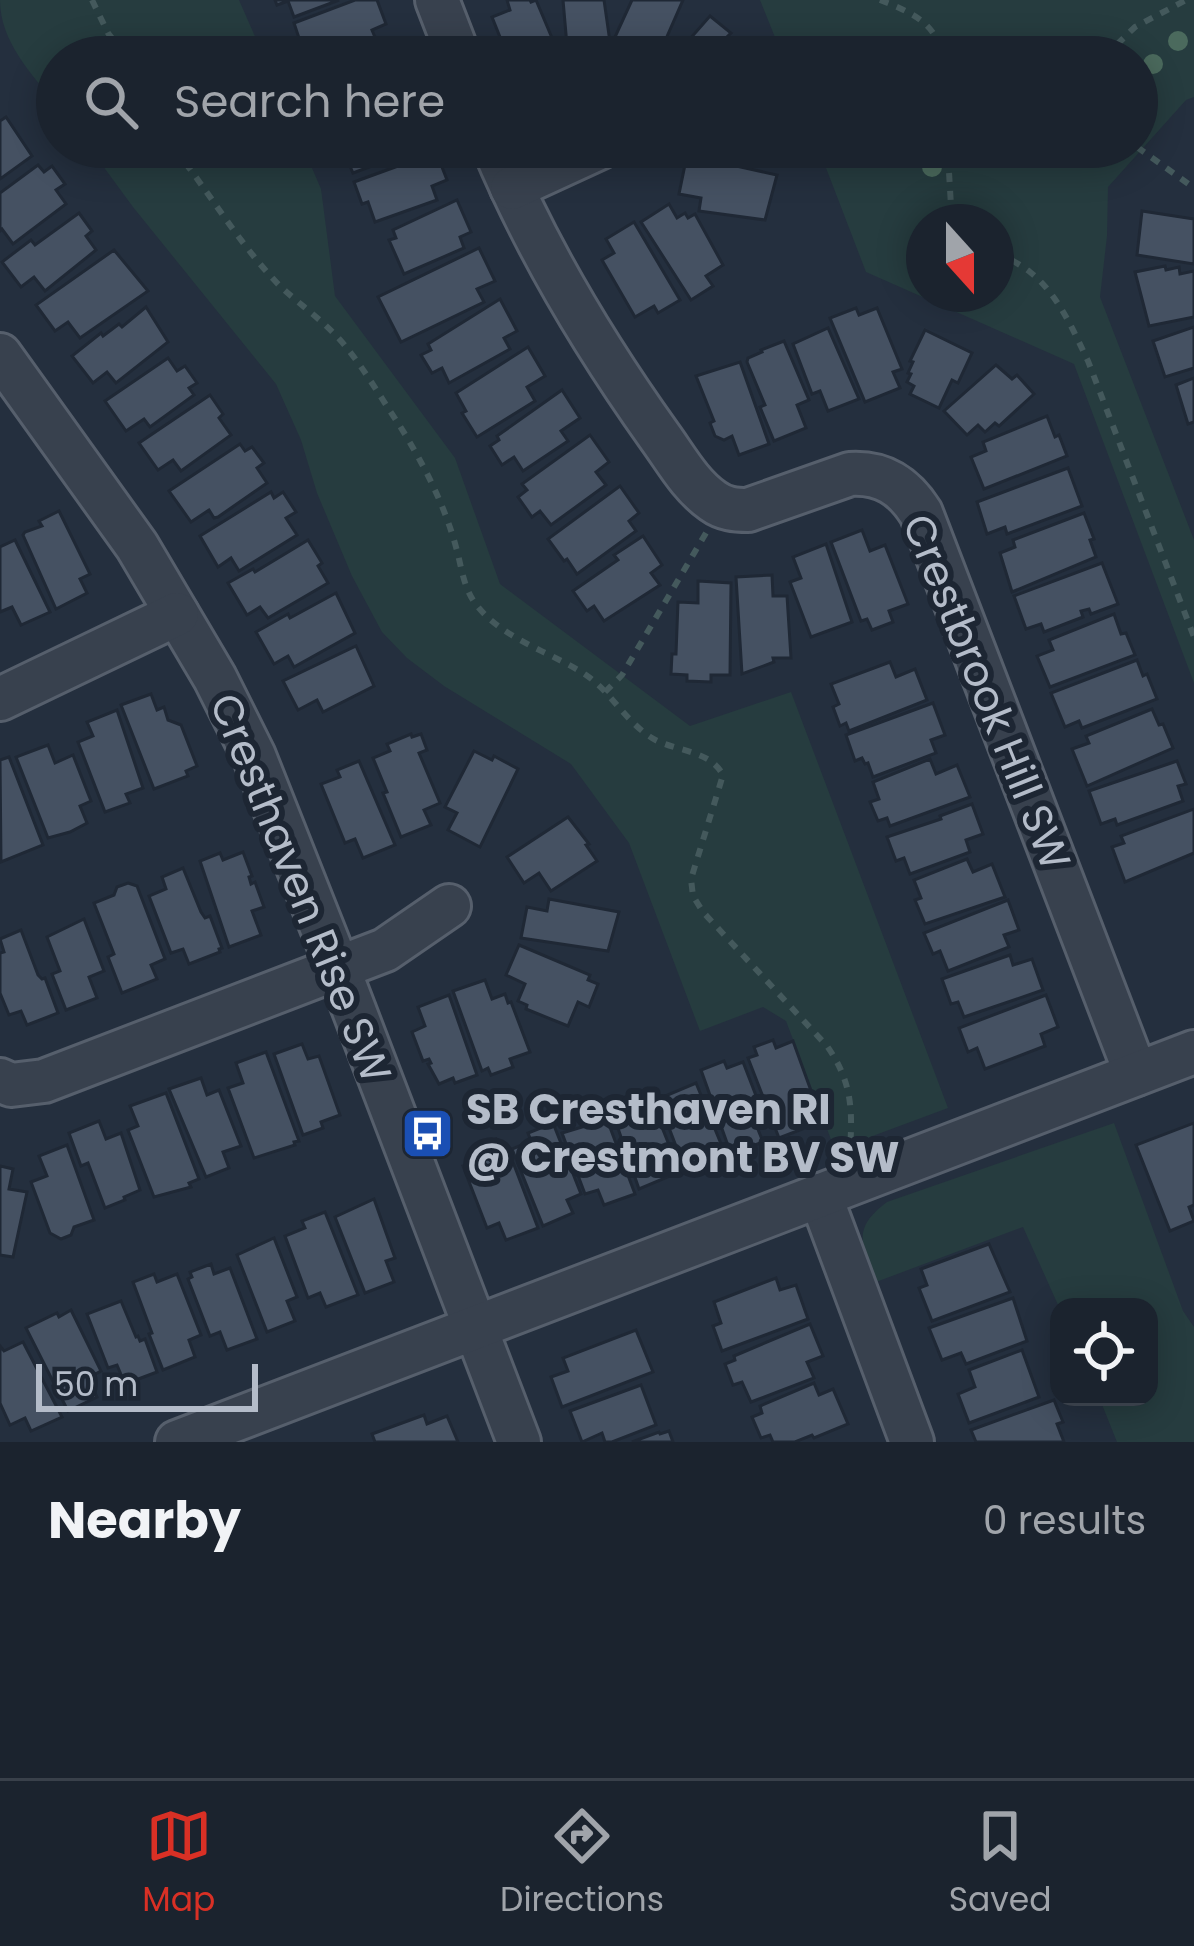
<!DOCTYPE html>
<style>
body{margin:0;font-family:Poppins,sans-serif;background:#242b36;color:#f1f3f6}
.controls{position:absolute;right:36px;bottom:36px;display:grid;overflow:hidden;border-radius:24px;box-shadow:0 6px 30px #0003}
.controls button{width:108px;height:108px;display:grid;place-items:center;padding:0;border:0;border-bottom:3px solid #39404a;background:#1b232e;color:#f1f3f6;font:60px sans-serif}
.compass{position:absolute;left:906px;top:204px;width:108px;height:108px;border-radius:50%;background:#1b232e;box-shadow:0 6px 30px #0003;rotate:159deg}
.scale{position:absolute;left:36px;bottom:30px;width:222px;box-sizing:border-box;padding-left:12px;border:6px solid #b4bcc9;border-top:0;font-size:33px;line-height:42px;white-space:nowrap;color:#b4bcc9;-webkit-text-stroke:9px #1d2633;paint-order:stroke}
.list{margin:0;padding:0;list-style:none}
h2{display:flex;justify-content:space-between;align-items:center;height:156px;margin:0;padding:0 48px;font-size:51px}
h2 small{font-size:39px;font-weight:400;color:#a0a4aa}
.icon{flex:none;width:66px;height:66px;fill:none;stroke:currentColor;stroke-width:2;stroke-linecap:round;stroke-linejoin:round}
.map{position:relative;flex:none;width:1194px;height:1442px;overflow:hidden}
.search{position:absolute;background:#1b232e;box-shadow:0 6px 30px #0003;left:36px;right:36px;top:36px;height:132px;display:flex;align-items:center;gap:30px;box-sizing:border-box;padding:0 42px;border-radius:66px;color:#a0a4aa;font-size:45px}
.sheet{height:336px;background:#1b232e}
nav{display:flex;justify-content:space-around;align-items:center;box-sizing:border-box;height:168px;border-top:3px solid #39404a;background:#1b232e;font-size:33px;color:#a0a4aa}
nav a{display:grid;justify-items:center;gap:6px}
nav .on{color:#d93025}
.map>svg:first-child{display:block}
.green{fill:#263c3f;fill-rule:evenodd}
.building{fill:#455162;stroke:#1f2835;stroke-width:3}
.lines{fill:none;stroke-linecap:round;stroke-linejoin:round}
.minor-casing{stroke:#565f6c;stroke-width:48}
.path{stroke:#44595c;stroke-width:6;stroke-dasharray:9 9;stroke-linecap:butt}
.minor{stroke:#38414e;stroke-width:42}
.tree{fill:#4b6a5d}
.labels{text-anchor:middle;stroke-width:12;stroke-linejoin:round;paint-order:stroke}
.street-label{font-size:42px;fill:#b4bcc9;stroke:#1d2633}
.poi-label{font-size:42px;font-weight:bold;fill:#b4bcc9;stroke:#1d2633;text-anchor:start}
</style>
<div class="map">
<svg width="1194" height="1442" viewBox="0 0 1194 1442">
<rect width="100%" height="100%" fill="#242f3e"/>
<g class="green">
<path d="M0,0H239L264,57H57V106C32,74 0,42 0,0Z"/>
<path d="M760,0H1194V97L1186,100L1108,187L1107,236L1100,297L1194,540V683L1074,364L866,272L818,147H1137V57H783ZM996,222V294H924V222Z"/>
<polygon points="89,147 303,147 321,189 335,296 455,458 500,584 690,726 791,692 948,1108 835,1150 786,1021 763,1007 700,1031 629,843 571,764 444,686 407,658 382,632 352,576 317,493 301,440 276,384 133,207"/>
<path d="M1114,1123L1183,1311L1194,1327V1442H1117L1099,1397H1149V1307H1059L1023,1227L876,1282C862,1244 851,1229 887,1202Z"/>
</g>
<g class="building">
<polygon points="275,0 339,0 294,17 288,1 277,5"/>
<polygon points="355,0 377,0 386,24 372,30 379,47 353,57 296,57 290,41 299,38 294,23"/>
<polygon points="507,0 530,0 531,2 536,0 560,57 508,57 492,17 510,10"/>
<polygon points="563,0 604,0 610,42 598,44 600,57 568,57"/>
<polygon points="632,0 683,0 658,57 622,57 626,47 618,44 620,39 615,37"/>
<polygon points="710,16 731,33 727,37 744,51 739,57 674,57"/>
<polygon points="395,46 399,57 365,57"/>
<polygon points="6,117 32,156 0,179 0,121"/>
<polygon points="332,147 408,147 410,152 353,173 346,157 337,160"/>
<polygon points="683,147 727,147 684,153"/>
<polygon points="435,149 447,180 432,186 437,200 375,222 368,202 362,204 354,182 409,162 408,159"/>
<polygon points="687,155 777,175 765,220 699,211 701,198 679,194"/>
<polygon points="38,165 44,172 52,166 65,184 56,190 66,204 13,244 2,229 0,231 0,193"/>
<polygon points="457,200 471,232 460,237 464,248 404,274 389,240 396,238 393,230"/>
<polygon points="669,204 677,218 685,213 688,218 695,214 723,265 706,276 713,286 691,300 641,222"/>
<polygon points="1142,211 1194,219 1194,264 1137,255"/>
<polygon points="79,213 92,231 86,236 96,250 45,291 34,277 21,287 2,262 31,240 35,245"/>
<polygon points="634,222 680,300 658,313 654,306 635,317 602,260 614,253 606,239"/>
<polygon points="479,248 495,281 477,289 484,302 401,342 378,297"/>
<polygon points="114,250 148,291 80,338 68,322 55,331 36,305"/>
<polygon points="1165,266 1166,270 1179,267 1180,274 1194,271 1194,317 1149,326 1135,272"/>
<polygon points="500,299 517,331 504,338 510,349 449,383 442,368 432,373 421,355 431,350 428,344"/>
<polygon points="146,307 168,342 116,383 107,372 93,383 72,356 101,333 103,336 119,324 122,327"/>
<polygon points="856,308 859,315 877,308 902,369 893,372 900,388 865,402 830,318"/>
<polygon points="1194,327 1194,368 1165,377 1153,341"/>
<polygon points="828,328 859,399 828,411 820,391 812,394 793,344"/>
<polygon points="925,330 972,353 958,383 952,380 939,408 910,394 914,386 907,382 911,374 908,373 913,362 910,361"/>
<polygon points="784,341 809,400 797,405 806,428 774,441 760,407 765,405 747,362 748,358 762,352 761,350"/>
<polygon points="528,347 545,376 527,387 535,401 477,437 462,413 466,411 456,393"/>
<polygon points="168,358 177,371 185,366 197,383 189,388 194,395 150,427 144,419 126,431 105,401"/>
<polygon points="740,362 769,444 739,455 732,436 724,440 715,436 710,423 714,421 696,376"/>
<polygon points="996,365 1012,379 1017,375 1034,394 999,426 995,423 985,432 978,425 967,435 944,411"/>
<polygon points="1194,378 1194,422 1188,424 1176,385"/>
<polygon points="562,390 580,418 561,431 568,441 523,471 514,457 502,465 490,446 499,440 497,436"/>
<polygon points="210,395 223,414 219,418 231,435 181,471 173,460 158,470 139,443"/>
<polygon points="1047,416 1055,437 1059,435 1067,456 984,489 971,457 986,451 983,442"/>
<polygon points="590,435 609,462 596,472 606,485 551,525 540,511 532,517 518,497 527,490 522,484"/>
<polygon points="240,444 245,451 252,447 264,463 257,468 267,483 218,517 214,518 209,510 191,522 169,491"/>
<polygon points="1068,468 1082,506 1007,534 1005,527 987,534 977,502"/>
<polygon points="620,486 639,513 629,521 636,531 577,574 567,559 564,561 548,539"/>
<polygon points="271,492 274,498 283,492 296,512 286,518 297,535 239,571 231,558 218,567 200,536"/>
<polygon points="59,511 90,574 80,579 87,593 56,609 23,535 25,532 42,526 39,521"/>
<polygon points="1084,513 1094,539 1090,540 1096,557 1012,592 1000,553 1015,547 1013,540"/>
<polygon points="862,530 870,551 885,545 908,604 889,611 893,622 872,630 867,619 861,621 831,542"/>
<polygon points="643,536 662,565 651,573 660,585 604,621 594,606 587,611 573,591 618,560 614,555"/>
<polygon points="15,540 50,612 21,625 12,607 0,612 0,547"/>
<polygon points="308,540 322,563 318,566 328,583 268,618 260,607 247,615 228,583 253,569 255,572"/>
<polygon points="826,544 852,622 811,637 790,582 801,578 793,557"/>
<polygon points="1102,563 1118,604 1091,614 1089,609 1081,611 1083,617 1044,632 1041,624 1026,629 1014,596"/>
<polygon points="772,575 773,596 787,596 791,658 773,658 774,662 742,674 736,577"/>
<polygon points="698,581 731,583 730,675 711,675 711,682 687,681 687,675 671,674 672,654 676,654 678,602 698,603"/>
<polygon points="336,593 355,633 294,667 288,656 274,664 256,632 288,614 290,618"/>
<polygon points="1114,614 1121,634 1126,633 1135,655 1050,687 1037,656 1053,650 1049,640"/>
<polygon points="356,646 374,686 323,712 317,700 298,710 283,681"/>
<polygon points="1137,660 1143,676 1147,674 1157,699 1082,728 1079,721 1065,727 1051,693"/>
<polygon points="890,662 896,677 915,669 927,700 849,731 846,723 840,726 833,707 839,704 831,684"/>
<polygon points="151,694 157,710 164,707 168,720 181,725 197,766 186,771 188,776 154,789 121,705"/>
<polygon points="933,703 945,735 931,740 936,753 873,777 868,763 865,764 862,758 855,761 846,735"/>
<polygon points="1152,709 1159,725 1163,724 1173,748 1087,786 1072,749 1089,743 1086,736"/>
<polygon points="117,710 143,788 126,794 130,803 105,812 78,742 93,736 87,722"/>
<polygon points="411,734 412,737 421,734 427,750 419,753 440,803 424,810 431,825 401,837 383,793 387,792 373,758 390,751 387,744"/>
<polygon points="48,745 55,763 73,755 91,801 80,806 87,823 70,832 48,838 16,757"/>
<polygon points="474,751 492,760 494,756 518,769 480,847 448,830 457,813 445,807"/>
<polygon points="9,757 43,845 1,862 0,760"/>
<polygon points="930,759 936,774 957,765 970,797 890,826 887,818 878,821 870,802 879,799 873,782"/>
<polygon points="359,761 395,845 363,858 355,839 345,843 321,784 340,777 337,770"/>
<polygon points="1177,761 1186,784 1178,786 1183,801 1117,825 1115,819 1101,824 1089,791"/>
<polygon points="972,804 983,834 966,840 970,852 910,874 904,858 896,861 887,837 941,819 940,816"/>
<polygon points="1194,809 1194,853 1125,882 1112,847 1124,843 1121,836"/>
<polygon points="568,817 589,844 586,845 597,861 551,891 539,873 524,883 507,857"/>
<polygon points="243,852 252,876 249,877 251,884 255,882 264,907 252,911 261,935 229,947 200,861 220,853 223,860"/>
<polygon points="967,859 973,872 992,864 1005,897 925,924 915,900 921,898 914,880"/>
<polygon points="183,868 201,912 205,918 210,916 222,948 219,949 220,952 189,964 183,949 171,953 149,896 166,889 162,877"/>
<polygon points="128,883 137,886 165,959 151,965 157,979 122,993 108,957 114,954 94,903 114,895 117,887"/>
<polygon points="549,899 619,912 608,951 521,938 527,907 547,911"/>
<polygon points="1008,900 1019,930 1004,935 1009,947 948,971 940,951 933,954 924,933"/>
<polygon points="84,919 104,971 89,977 97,998 66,1010 52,974 60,971 47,937"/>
<polygon points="21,930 38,975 42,979 45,978 58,1013 27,1025 21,1011 9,1015 0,993 0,953 4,952 0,939"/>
<polygon points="519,945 590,975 588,980 598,984 589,1007 578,1002 568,1026 526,1009 527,1005 518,1001 525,984 506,975"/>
<polygon points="1010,955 1013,965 1032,959 1043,990 964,1017 958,1002 951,1004 942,979"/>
<polygon points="485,980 492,999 505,994 508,1003 511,1002 530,1052 510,1059 513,1067 491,1075 488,1068 482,1071 453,991"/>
<polygon points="449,995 477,1075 455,1083 453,1078 439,1084 428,1064 431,1063 429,1059 423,1061 412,1032 425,1026 418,1007"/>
<polygon points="1046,995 1058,1027 1041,1034 1045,1046 985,1069 977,1048 968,1052 959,1028"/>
<polygon points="773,1040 776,1048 793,1041 814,1099 804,1102 813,1125 779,1138 748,1058 757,1055 754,1047"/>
<polygon points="302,1044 308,1059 319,1056 340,1115 321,1122 323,1128 303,1135 274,1054"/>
<polygon points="266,1052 299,1141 294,1142 295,1145 254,1158 228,1088 243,1083 236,1063"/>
<polygon points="724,1061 727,1068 743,1062 765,1119 755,1122 763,1142 731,1154 701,1070"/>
<polygon points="201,1078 207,1095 219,1090 241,1146 223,1152 229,1168 206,1177 169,1089"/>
<polygon points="696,1083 726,1156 694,1168 687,1151 679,1154 658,1099"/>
<polygon points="166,1093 199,1179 189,1183 191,1187 154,1197 128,1130 138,1126 130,1106"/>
<polygon points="652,1102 673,1155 663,1159 670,1176 639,1189 612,1111 633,1103 635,1108"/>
<polygon points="602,1106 635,1194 604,1205 598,1190 585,1194 562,1133 582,1127 577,1115"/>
<polygon points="99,1121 106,1139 121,1133 140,1190 124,1197 125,1200 105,1208 88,1163 81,1166 69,1133"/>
<polygon points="553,1123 581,1194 567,1200 573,1213 543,1226 512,1149 531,1141 528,1133"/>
<polygon points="1194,1123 1194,1205 1189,1207 1194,1221 1170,1231 1136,1145"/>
<polygon points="496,1139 501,1152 508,1149 538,1228 506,1240 499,1223 487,1228 463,1166 481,1160 476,1147"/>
<polygon points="67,1145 94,1220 74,1227 71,1235 61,1239 50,1233 31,1182 47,1176 39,1156"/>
<polygon points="0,1166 13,1169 9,1189 27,1192 13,1257 0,1255"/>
<polygon points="374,1199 395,1258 386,1261 394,1282 365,1293 335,1217"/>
<polygon points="325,1212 358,1295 326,1307 320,1293 308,1298 285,1236 305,1228 302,1221"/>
<polygon points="274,1238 297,1297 287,1301 295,1321 267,1332 237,1255"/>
<polygon points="989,1244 1010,1292 932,1321 919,1288 927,1285 921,1269"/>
<polygon points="211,1264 214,1274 230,1268 257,1339 227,1350 220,1332 210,1336 188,1279 192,1277 190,1272"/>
<polygon points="154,1274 157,1282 177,1274 201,1335 189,1340 195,1357 163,1370 149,1334 152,1333 133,1282"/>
<polygon points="776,1278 780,1290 796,1285 808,1319 722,1351 713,1326 721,1323 714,1302"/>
<polygon points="1013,1298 1027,1341 966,1364 961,1353 942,1360 929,1328"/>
<polygon points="121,1301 136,1337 138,1336 140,1341 145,1339 157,1372 125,1384 117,1365 108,1368 87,1314"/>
<polygon points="71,1310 101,1371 88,1378 97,1397 68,1411 26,1328 57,1313 59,1317"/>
<polygon points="810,1324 823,1356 807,1362 814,1378 751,1402 742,1382 733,1385 725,1364 735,1360 734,1356"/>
<polygon points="636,1330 653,1372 562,1407 551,1377 568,1371 563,1358"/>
<polygon points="23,1342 62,1417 31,1431 25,1418 10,1425 0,1403 0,1346 4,1351"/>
<polygon points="1022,1350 1039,1397 969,1423 958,1394 975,1387 969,1370"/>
<polygon points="814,1383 819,1395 833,1389 848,1424 814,1438 812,1435 795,1442 773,1442 770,1435 761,1438 752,1417 762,1413 760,1406"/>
<polygon points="641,1385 656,1425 612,1442 605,1442 602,1433 582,1442 570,1411"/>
<polygon points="1054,1400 1063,1422 1057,1424 1064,1442 976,1442 971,1430"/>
<polygon points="424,1415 427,1424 447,1416 458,1442 375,1442 372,1434"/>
<polygon points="669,1431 673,1442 632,1442 659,1432 660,1434"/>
</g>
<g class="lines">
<defs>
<g id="minor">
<polyline points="437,0 459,57"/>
<path d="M494,147C537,250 595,346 660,437C676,459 690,485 713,501C724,509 735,510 748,510L850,474C883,472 904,486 921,513L1136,1074"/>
<polyline points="512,188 601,147"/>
<polyline points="0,355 137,546 215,678 254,756 338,968 519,1442"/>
<polyline points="0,699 177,614"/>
<polyline points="0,1080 11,1085 44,1081 338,968 385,950 449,906"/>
<polyline points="820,1195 912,1442"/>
<polyline points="177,1442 1194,1052"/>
</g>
</defs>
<use href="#minor" class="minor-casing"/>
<g class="path">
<polyline points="92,0 108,33 126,57"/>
<path d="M880,0C908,11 939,23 941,57"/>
<polyline points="1104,57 1135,27 1186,0"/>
<path d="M177,147L184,161C215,202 243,248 279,285C301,306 327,323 346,347C365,370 381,398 398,423C422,461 444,503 456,547C462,568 463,589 478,607C505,640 551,652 586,675C611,692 625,721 652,738C675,752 709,749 723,775L691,879L693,896L703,912L827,1046C851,1080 853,1108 850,1148"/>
<path d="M934,147C959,163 990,156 1016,147"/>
<polyline points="1137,147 1194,188"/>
<polyline points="948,155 951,206 958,222"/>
<path d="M996,252C1007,258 1020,264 1030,272C1058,294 1073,330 1088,361L1194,637"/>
<polyline points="605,692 622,675 706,533"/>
</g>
<use href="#minor" class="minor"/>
</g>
<g class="tree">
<circle cx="1178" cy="41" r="10"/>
<circle cx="1153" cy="64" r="10"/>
<circle cx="932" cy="167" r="10"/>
</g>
<defs>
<symbol id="bus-square" viewBox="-11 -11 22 22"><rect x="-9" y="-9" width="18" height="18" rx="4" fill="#1a4fb4" stroke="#1d2633"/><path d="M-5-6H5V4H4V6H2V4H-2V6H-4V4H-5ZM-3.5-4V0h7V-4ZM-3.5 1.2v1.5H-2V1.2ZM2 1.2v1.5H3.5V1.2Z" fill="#fff"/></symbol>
</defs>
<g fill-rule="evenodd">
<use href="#bus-square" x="398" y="1104" width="59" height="59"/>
</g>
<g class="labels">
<g class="street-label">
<text transform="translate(987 692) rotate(68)" y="15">Crestbrook Hill SW</text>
<text transform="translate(301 888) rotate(68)" y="15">Cresthaven Rise SW</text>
</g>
<g class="poi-label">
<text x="466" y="1124">SB Cresthaven RI<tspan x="466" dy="48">@ Crestmont BV SW</tspan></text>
</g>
</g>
</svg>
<div class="controls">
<button><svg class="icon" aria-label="locate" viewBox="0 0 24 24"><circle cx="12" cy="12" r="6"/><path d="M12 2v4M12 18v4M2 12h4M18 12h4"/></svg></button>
</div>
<svg class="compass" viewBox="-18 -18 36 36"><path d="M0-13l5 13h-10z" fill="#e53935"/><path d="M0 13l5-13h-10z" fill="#a0a4aa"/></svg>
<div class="scale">50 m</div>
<div class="search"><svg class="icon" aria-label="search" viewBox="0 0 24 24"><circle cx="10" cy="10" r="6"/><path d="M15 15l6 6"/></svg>Search here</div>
</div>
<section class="sheet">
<h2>Nearby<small>0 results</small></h2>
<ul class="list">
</ul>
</section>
<nav>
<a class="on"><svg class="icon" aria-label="map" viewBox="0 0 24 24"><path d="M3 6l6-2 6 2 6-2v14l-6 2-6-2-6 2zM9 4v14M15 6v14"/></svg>Map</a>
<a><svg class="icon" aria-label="directions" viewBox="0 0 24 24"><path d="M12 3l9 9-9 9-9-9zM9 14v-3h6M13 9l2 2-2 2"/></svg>Directions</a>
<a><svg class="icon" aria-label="saved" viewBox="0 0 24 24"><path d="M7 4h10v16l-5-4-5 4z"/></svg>Saved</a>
</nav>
